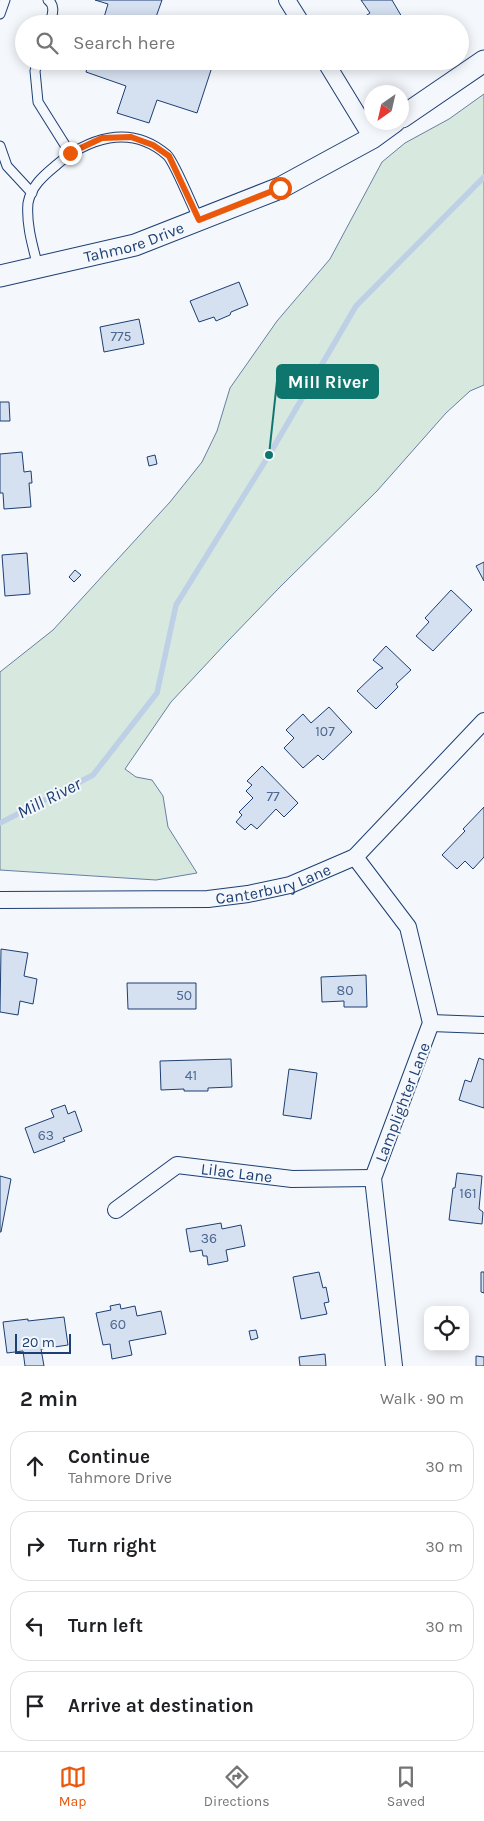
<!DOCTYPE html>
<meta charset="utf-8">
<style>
body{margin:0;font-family:Karla,sans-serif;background:#f2f2f2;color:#202124}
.controls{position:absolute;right:15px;bottom:15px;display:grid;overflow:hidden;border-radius:10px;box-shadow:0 2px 12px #0003}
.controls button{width:45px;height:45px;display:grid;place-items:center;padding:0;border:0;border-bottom:1px solid #e0e0e0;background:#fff;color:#202124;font:25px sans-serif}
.compass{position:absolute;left:364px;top:85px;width:45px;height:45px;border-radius:50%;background:#fff;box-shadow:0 2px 12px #0003;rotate:214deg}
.scale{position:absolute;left:15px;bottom:12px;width:56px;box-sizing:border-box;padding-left:5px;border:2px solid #1d3f73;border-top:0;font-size:14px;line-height:18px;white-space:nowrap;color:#1d3f73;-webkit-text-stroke:4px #f4f7fb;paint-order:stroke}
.stop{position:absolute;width:15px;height:15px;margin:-11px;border:4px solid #ea580c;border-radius:50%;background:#fff}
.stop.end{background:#ea580c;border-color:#fff;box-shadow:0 1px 5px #0008}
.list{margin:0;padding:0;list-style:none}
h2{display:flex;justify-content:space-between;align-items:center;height:65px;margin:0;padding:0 20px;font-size:21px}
h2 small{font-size:16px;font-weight:400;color:#757577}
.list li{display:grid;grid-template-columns:32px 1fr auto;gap:15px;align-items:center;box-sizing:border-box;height:70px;margin:0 10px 10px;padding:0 10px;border:1px solid #e0e0e0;border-radius:20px}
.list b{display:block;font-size:19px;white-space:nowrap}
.list p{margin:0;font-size:16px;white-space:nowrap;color:#757577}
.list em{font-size:16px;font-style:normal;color:#757577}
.icon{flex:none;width:28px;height:28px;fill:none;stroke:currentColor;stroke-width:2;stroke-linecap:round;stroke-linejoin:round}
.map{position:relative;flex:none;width:484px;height:1366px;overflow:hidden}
.search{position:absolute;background:#fff;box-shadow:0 2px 12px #0003;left:15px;right:15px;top:15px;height:55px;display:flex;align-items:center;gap:12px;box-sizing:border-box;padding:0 18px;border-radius:28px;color:#757577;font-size:19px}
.sheet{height:385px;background:#fff}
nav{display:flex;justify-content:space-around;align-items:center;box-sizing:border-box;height:70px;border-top:1px solid #e0e0e0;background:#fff;font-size:14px;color:#757577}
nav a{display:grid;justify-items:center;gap:2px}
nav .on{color:#ea580c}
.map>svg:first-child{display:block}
.green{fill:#d7e8df;stroke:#687fa3}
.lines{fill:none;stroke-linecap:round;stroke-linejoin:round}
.stream{stroke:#bed0e5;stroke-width:5.5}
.building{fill:#d5e0f0;stroke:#1d3f73}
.service-casing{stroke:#1d3f73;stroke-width:11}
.minor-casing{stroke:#1d3f73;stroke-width:18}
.tertiary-casing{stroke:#1d3f73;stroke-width:23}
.service{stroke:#f4f7fb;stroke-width:9}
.minor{stroke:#f4f7fb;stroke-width:16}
.tertiary{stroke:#f4f7fb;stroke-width:21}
.route{stroke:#ea580c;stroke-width:6}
.labels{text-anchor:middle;stroke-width:4;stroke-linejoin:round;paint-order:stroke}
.number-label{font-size:14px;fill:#4b6792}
.street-label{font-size:16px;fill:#1d3f73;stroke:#f4f7fb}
.water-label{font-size:18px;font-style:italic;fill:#1d3f73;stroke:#f4f7fb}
.leader{fill:none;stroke:#0f766e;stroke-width:2}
.callout-dot{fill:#0f766e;stroke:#f4f7fb;stroke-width:2}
.callout{fill:#0f766e;stroke:#0f766e;stroke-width:2}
.callout-label{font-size:18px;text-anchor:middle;font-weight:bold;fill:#fff}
</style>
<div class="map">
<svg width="484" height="1366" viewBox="0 0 484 1366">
<rect width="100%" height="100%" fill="#f4f7fb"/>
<polygon class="green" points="484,94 484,385 470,391 446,413 377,491 280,587 227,642 171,702 125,769 136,777 152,780 163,796 168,827 197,873 156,880 0,870 0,672 53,630 170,502 202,462 217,431 230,388 277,321 330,259 382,162 405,143 449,119"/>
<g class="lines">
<polyline class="stream" points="0,823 93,775 157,693 176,605 269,455 356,306 484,177"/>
</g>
<g class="building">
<polygon points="95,0 162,0 156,17 176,24 102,24 108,4"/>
<polygon points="361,0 392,0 406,24 368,24 364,17 370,13"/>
<polygon points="89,61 208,61 213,64 197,113 157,100 149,123 117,113 126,86 86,72"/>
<polygon points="239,282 248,305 231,312 230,315 216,321 214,317 199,322 190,301"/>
<polygon points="139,319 144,344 104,352 100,327"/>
<polygon points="0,402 9,402 10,421 0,421"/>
<polygon points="22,452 24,472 31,471 32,483 29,483 31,507 4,509 3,493 0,493 0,454"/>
<polygon points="155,455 157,464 149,466 147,457"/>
<polygon points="27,553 30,594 5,596 2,555"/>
<polygon points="484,562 484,581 476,566"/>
<polygon points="75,570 81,575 74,582 69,577"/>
<polygon points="451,590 472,610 433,651 416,636 429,622 425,618"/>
<polygon points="386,646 411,670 396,684 398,687 376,709 357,691 379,670 383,668 373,660"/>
<polygon points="329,707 352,732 323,760 318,755 303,768 284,748 294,738 286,730 303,714 311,723"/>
<polygon points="262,766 298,803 284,817 276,809 257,829 251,824 245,830 236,822 242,815 239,812 253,798 246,791 252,785 247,781"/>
<polygon points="484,807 484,857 473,869 465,861 457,869 442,855 465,831 463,829"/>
<polygon points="1,949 28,953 24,976 37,979 33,1004 20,1001 18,1015 0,1012"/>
<polygon points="366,975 367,1007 344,1007 344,1001 322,1002 321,977"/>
<polygon points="127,983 196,983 196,1009 128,1009"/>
<polygon points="479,1058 484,1060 484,1108 459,1100 465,1080 471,1082"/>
<polygon points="231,1059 232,1087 208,1088 208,1091 184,1091 184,1089 161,1090 160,1061"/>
<polygon points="289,1069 317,1073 311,1119 283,1115"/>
<polygon points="65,1105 68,1114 75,1111 82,1131 63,1138 65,1141 34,1153 25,1128 54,1117 51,1110"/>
<polygon points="457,1173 482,1176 479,1209 483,1212 482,1224 449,1220 453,1188 455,1188"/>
<polygon points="0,1176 11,1179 1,1232 0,1232"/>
<polygon points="221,1223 222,1229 241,1225 245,1246 226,1250 228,1261 208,1265 207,1256 203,1256 202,1250 190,1252 186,1229"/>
<polygon points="319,1272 323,1288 326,1287 329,1302 324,1303 327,1314 301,1319 293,1277"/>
<polygon points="481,1272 484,1272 484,1293 481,1292"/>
<polygon points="120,1304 121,1309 135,1306 137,1316 161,1311 166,1334 129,1341 132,1355 112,1359 110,1344 103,1345 96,1313 111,1310 110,1306"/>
<polygon points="64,1317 68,1345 41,1349 44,1366 25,1366 23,1351 7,1353 3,1322 28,1319 28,1321"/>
<polygon points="256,1330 258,1338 251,1340 249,1331"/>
<polygon points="325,1354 326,1366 300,1366 299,1357"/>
<polygon points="476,1356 484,1357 484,1366 476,1366"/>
</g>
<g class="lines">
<defs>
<g id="service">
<path d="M48,0C56,6 52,15 50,24"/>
<polyline points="0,14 5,0"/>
<polyline points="38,61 35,71 38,102 70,153"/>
<polyline points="0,146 7,166 32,193"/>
<path d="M38,267C33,247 26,225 28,203C31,187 42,177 54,167C87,138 130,123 167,155C174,161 193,208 199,220"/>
</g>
<g id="minor">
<polyline points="287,0 302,24"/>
<polyline points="325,61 372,138"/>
<polyline points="355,857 408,927 431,1023 373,1178 394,1366"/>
<path id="s1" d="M0,900L208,899L248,894L290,885L355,857L484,721"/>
<polyline points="431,1023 484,1025"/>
<path id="s2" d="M116,1210L177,1165L292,1179L373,1178"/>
</g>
<g id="tertiary">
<polyline points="402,117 484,61"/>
<path id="s3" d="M0,276L135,245L280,188L372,138L394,122"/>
</g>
</defs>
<use href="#service" class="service-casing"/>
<use href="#minor" class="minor-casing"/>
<use href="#tertiary" class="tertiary-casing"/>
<use href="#service" class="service"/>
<use href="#minor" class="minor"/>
<use href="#tertiary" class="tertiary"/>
</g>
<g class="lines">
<polyline class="route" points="70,153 102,138 131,137 153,145 169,156 199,220 280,188"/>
</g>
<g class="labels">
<g class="number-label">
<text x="121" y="341">775</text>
<text x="325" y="736">107</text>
<text x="273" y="801">77</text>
<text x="345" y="995">80</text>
<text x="184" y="1000">50</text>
<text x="191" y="1080">41</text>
<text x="46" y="1140">63</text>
<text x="468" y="1198">161</text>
<text x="209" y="1243">36</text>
<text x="118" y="1329">60</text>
</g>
<g class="street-label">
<text dy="6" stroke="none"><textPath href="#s3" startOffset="138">Tahmore Drive</textPath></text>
<text dy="6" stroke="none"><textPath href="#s1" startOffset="275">Canterbury Lane</textPath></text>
<text transform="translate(402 1102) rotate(-69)" y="6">Lamplighter Lane</text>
<text dy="6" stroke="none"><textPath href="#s2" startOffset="136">Lilac Lane</textPath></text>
</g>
<g class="water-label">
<text transform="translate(49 798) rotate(-27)" y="6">Mill River</text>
</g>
</g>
<path class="leader" d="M269 455L277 381"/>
<circle class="callout-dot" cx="269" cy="455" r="5"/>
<rect class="callout" x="277" y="365" width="101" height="33" rx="5"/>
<g class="callout-label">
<text x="328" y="388">Mill River</text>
</g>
</svg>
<div class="controls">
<button><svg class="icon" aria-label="locate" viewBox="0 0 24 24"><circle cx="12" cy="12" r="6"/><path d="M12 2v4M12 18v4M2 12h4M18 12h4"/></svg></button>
</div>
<svg class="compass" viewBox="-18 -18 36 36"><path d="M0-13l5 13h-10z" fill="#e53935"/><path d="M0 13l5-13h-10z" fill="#757577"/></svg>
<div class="scale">20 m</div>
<div class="stop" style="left:280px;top:188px"></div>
<div class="stop end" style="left:70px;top:153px"></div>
<div class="search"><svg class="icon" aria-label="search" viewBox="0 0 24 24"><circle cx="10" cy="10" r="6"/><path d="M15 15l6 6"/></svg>Search here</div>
</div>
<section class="sheet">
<h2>2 min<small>Walk · 90 m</small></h2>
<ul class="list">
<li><svg class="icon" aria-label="ahead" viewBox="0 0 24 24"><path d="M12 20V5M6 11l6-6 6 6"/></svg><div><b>Continue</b><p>Tahmore Drive</p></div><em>30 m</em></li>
<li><svg class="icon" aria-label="right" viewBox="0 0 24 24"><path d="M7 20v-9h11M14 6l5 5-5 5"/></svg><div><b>Turn right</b></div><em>30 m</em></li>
<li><svg class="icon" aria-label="left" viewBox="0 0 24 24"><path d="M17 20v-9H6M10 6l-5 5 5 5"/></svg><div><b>Turn left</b></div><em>30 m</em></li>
<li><svg class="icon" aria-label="arrive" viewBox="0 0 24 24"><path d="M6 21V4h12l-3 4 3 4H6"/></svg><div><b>Arrive at destination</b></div></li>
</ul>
</section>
<nav>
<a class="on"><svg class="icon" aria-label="map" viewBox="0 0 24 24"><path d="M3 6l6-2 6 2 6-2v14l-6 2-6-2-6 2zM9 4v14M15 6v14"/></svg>Map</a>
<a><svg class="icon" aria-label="directions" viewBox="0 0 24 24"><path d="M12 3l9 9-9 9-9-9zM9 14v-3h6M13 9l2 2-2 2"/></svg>Directions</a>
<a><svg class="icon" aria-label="saved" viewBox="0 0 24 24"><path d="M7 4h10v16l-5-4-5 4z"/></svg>Saved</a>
</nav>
